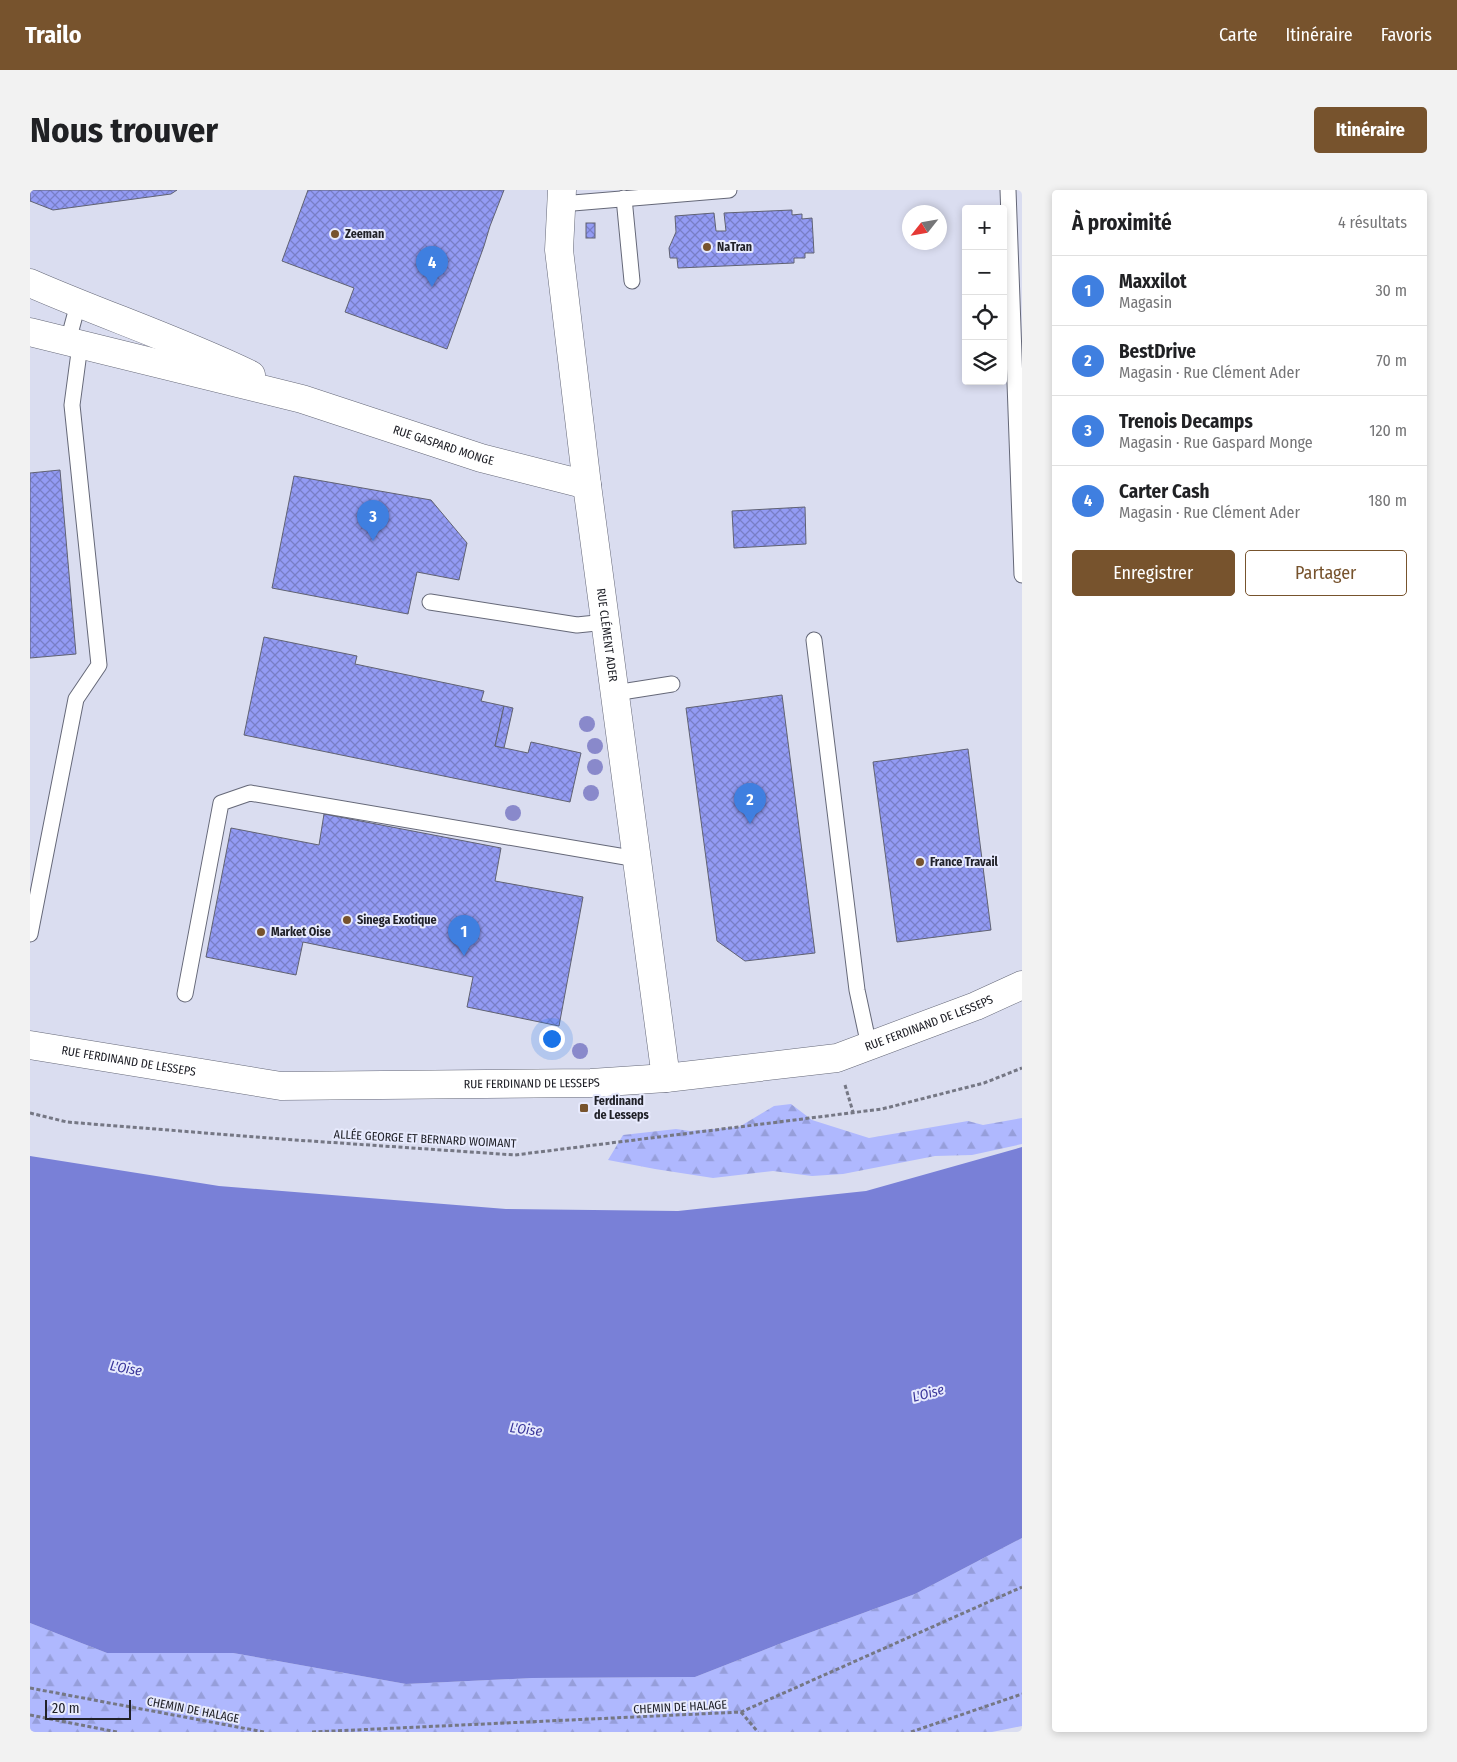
<!DOCTYPE html>
<html lang="fr">
<meta charset="utf-8">
<style>
body{margin:0;font-family:"Fira Sans Condensed",sans-serif;background:#f2f2f2;color:#202124}
.controls{position:absolute;right:15px;top:15px;display:grid;overflow:hidden;border-radius:5px;box-shadow:0 2px 8px #0003}
.controls button{width:45px;height:45px;display:grid;place-items:center;padding:0;border:0;border-bottom:1px solid #e0e0e0;background:#fff;color:#202124;font:25px sans-serif}
.compass{position:absolute;left:872px;top:15px;width:45px;height:45px;border-radius:50%;background:#fff;box-shadow:0 2px 8px #0003;rotate:239deg}
.scale{position:absolute;left:15px;bottom:12px;width:86px;box-sizing:border-box;padding-left:5px;border:2px solid #202128;border-top:0;font-size:14px;line-height:18px;white-space:nowrap;color:#202128;-webkit-text-stroke:4px #e7eafd;paint-order:stroke}
.you{position:absolute;left:521px;top:848px;width:18px;height:18px;margin:-12px;border:4px solid #fff;border-radius:50%;background:#1a73e8;box-shadow:0 0 0 8px #1a73e833}
.badge{display:grid;place-items:center;width:32px;height:32px;border-radius:50%;background:#77532d;color:#fff;font-size:16px;font-weight:700}
.pin{position:absolute;translate:-50% -41px;filter:drop-shadow(0 1px 2px #0008)}
.pin::after{content:'';position:absolute;top:26px;width:18px;height:15px;background:inherit;clip-path:polygon(0 0,100% 0,50% 100%)}
.list{margin:0;padding:0;list-style:none}
h2{display:flex;justify-content:space-between;align-items:center;height:65px;margin:0;padding:0 20px;font-size:21px}
h2 small{font-size:16px;font-weight:400;color:#757577}
.list li{display:grid;grid-template-columns:32px 1fr auto;gap:15px;align-items:center;box-sizing:border-box;height:70px;padding:0 20px;border-top:1px solid #e0e0e0}
.list b{display:block;font-size:19px;white-space:nowrap}
.list p{margin:0;font-size:16px;white-space:nowrap;color:#757577}
.list em{font-size:16px;font-style:normal;color:#757577}
.actions{display:flex;gap:10px;padding:15px 20px}
.actions a{flex:1;padding:11px 0;border:1px solid #77532d;border-radius:5px;text-align:center;font-size:18px;color:#77532d}
.actions .main{background:#77532d;color:#fff}
.icon{flex:none;width:28px;height:28px;fill:none;stroke:currentColor;stroke-width:2;stroke-linecap:round;stroke-linejoin:round}
.map{position:relative;flex:none;width:992px;height:1542px;overflow:hidden;border-radius:5px}
header{display:flex;align-items:center;gap:30px;box-sizing:border-box;height:70px;padding:0 25px;background:#77532d;color:#fff}
header strong{font-size:24px}
nav{display:flex;gap:28px;margin-inline-start:auto;font-size:18px}
.intro{display:flex;align-items:center;justify-content:space-between;box-sizing:border-box;height:120px;padding:0 30px}
h1{margin:0;font-size:35px}
.button{padding:12px 22px;border-radius:5px;background:#77532d;color:#fff;font-size:18px;font-weight:700}
main{display:flex;gap:30px;padding:0 30px}
aside{flex:1;background:#fff;border-radius:5px;box-shadow:0 2px 8px #0003}
.map>svg:first-child{display:block}
.forest{fill:url(#forest-firs)}
.water{fill:#7980d7}
.building{fill:url(#building-cross-hatch);stroke:#606273}
.lines{fill:none;stroke-linecap:round;stroke-linejoin:round}
.service-casing{stroke:#656878;stroke-width:17}
.minor-casing{stroke:#656878;stroke-width:29}
.path{stroke:#757784;stroke-width:3;stroke-dasharray:4 2.5;stroke-linecap:butt}
.service{stroke:#fff;stroke-width:15}
.minor{stroke:#fff;stroke-width:28}
.tree{fill:#8989cb}
.poi-dot{fill:#77532d;stroke:#e7eafd;stroke-width:2}
.labels{text-anchor:middle;stroke-width:4;stroke-linejoin:round;paint-order:stroke}
.poi-label{font-size:12px;font-weight:bold;fill:#202128;stroke:#e7eafd;text-anchor:start}
.street-label{font-size:12px;fill:#202128;stroke:#e7eafd}
.water-label{font-size:14px;font-style:italic;fill:#39359a;stroke:#e7eafd}
</style>
<header>
<strong>Trailo</strong>
<nav><a>Carte</a><a>Itinéraire</a><a>Favoris</a></nav>
</header>
<div class="intro"><h1>Nous trouver</h1><a class="button">Itinéraire</a></div>
<main>
<div class="map">
<svg width="992" height="1542" viewBox="0 0 992 1542">
<defs>
<pattern id="forest-firs" width="22" height="20" patternUnits="userSpaceOnUse" patternTransform="scale(1.25)"><rect width="22" height="20" fill="#afb8fe"/><path d="M5 1l3.5 6h-7zM16 11l3.5 6h-7z" fill="#969eda"/></pattern>
<pattern id="building-cross-hatch" width="8" height="8" patternUnits="userSpaceOnUse" patternTransform="scale(1.25)"><rect width="8" height="8" fill="#939bf4"/><path d="M0 0l8 8M0 8l8-8" fill="none" stroke="#787ec6"/></pattern>
</defs>
<rect width="100%" height="100%" fill="#daddf0"/>
<g class="forest">
<polygon points="761,914 782,930 839,948 938,931 953,935 992,928 992,954 942,965 905,966 813,984 782,986 743,981 683,988 625,979 578,970 593,945 646,939 660,941 709,937 744,916"/>
<polygon points="992,1348 992,1536 962,1542 0,1542 0,1433 77,1463 203,1463 376,1494 502,1488 665,1487 757,1451 885,1404"/>
</g>
<polygon class="water" points="992,957 992,1348 885,1404 757,1451 665,1487 502,1488 376,1494 203,1463 77,1463 0,1433 0,966 189,996 476,1019 648,1021 836,1001"/>
<g class="building">
<polygon points="0,0 147,0 141,4 23,20 0,11"/>
<polygon points="278,0 474,0 460,36 454,56 417,159 315,122 324,98 252,71"/>
<polygon points="762,20 762,25 772,24 772,29 782,28 784,63 775,63 775,68 764,68 764,73 648,78 647,68 640,68 639,58 646,42 645,26 684,23 686,41 696,41 694,23"/>
<rect x="556" y="33" width="9" height="15"/>
<polygon points="30,280 46,464 0,468 0,283"/>
<polygon points="264,286 401,310 437,353 429,390 387,382 378,424 242,398"/>
<polygon points="775,317 776,354 704,358 702,321"/>
<polygon points="234,447 327,466 325,474 454,501 451,511 474,516 465,556 498,563 501,552 551,563 540,612 214,545"/>
<polygon points="752,505 785,763 715,771 687,751 656,518"/>
<polygon points="474,516 483,518 474,558 465,556"/>
<polygon points="938,559 961,740 867,752 843,572"/>
<polygon points="294,624 471,658 465,691 553,707 529,836 437,817 443,787 273,752 266,785 176,767 201,638 289,655"/>
</g>
<g class="lines">
<defs>
<g id="service">
<polyline points="978,0 992,385"/>
<polyline points="594,8 602,91"/>
<polyline points="531,14 699,0"/>
<polyline points="38,151 48,114"/>
<polyline points="400,412 547,435 576,432"/>
<polyline points="784,450 827,800 839,856"/>
<polyline points="585,503 642,494"/>
<polyline points="0,744 46,509 69,475 42,215 50,155"/>
<polyline points="155,804 191,613 220,603 607,669"/>
</g>
<g id="minor">
<path id="s1" d="M532,0L529,60L557,295L636,888"/>
<path d="M0,93C73,125 149,150 221,185"/>
<path id="s2" d="M0,142L272,209L451,268L557,295"/>
<path id="s3" d="M0,855L251,896L561,893L636,888L807,868L946,816L992,795"/>
</g>
</defs>
<use href="#service" class="service-casing"/>
<use href="#minor" class="minor-casing"/>
<g class="path">
<polyline points="815,895 823,922"/>
<polyline points="0,923 37,932 251,949 485,965 852,919 954,893 992,878"/>
<polyline points="0,1498 234,1542"/>
<polyline points="711,1522 728,1542"/>
<polyline points="0,1525 87,1542"/>
<polyline points="282,1542 711,1522 992,1397"/>
<polyline points="881,1542 992,1504"/>
</g>
<use href="#service" class="service"/>
<use href="#minor" class="minor"/>
</g>
<g class="tree">
<circle cx="557" cy="534" r="8"/>
<circle cx="565" cy="556" r="8"/>
<circle cx="565" cy="577" r="8"/>
<circle cx="561" cy="603" r="8"/>
<circle cx="483" cy="623" r="8"/>
<circle cx="550" cy="861" r="8"/>
</g>
<g class="poi-dot">
<circle cx="305" cy="44" r="5"/>
<circle cx="677" cy="57" r="5"/>
<circle cx="890" cy="672" r="5"/>
<circle cx="317" cy="730" r="5"/>
<circle cx="231" cy="742" r="5"/>
<rect x="549" y="913" width="10" height="10" rx="2.5"/>
</g>
<g class="labels">
<g class="poi-label">
<text x="315" y="48">Zeeman</text>
<text x="687" y="61">NaTran</text>
<text x="900" y="676">France Travail</text>
<text x="327" y="734">Sinega Exotique</text>
<text x="241" y="746">Market Oise</text>
<text x="564" y="915">Ferdinand<tspan x="564" dy="14">de Lesseps</tspan></text>
</g>
<g class="street-label">
<text dy="4" stroke="none"><textPath href="#s2" startOffset="429">RUE GASPARD MONGE</textPath></text>
<text dy="4" stroke="none"><textPath href="#s1" startOffset="448">RUE CLÉMENT ADER</textPath></text>
<text dy="4" stroke="none"><textPath href="#s3" startOffset="910">RUE FERDINAND DE LESSEPS</textPath></text>
<text dy="4" stroke="none"><textPath href="#s3" startOffset="100">RUE FERDINAND DE LESSEPS</textPath></text>
<text dy="4" stroke="none"><textPath href="#s3" startOffset="505">RUE FERDINAND DE LESSEPS</textPath></text>
<text transform="translate(395 949) rotate(3)" y="4">ALLÉE GEORGE ET BERNARD WOIMANT</text>
<text transform="translate(650 1517) rotate(-3)" y="4">CHEMIN DE HALAGE</text>
<text transform="translate(163 1520) rotate(11)" y="4">CHEMIN DE HALAGE</text>
</g>
<g class="water-label">
<text transform="translate(96 1178) rotate(10)" y="5">L'Oise</text>
<text transform="translate(898 1203) rotate(-15)" y="5">L'Oise</text>
<text transform="translate(496 1239) rotate(7)" y="5">L'Oise</text>
</g>
</g>
</svg>
<div class="controls">
<button>+</button>
<button>−</button>
<button><svg class="icon" aria-label="locate" viewBox="0 0 24 24"><circle cx="12" cy="12" r="6"/><path d="M12 2v4M12 18v4M2 12h4M18 12h4"/></svg></button>
<button><svg class="icon" aria-label="layers" viewBox="0 0 24 24"><path d="M12 4l9 5-9 5-9-5zM3 14l9 5 9-5"/></svg></button>
</div>
<svg class="compass" viewBox="-18 -18 36 36"><path d="M0-13l5 13h-10z" fill="#e53935"/><path d="M0 13l5-13h-10z" fill="#757577"/></svg>
<div class="scale">20 m</div>
<div class="you"></div>
<div class="pin badge" style="left:434px;top:766px;background:#3f7fe0">1</div>
<div class="pin badge" style="left:720px;top:634px;background:#3f7fe0">2</div>
<div class="pin badge" style="left:343px;top:351px;background:#3f7fe0">3</div>
<div class="pin badge" style="left:402px;top:97px;background:#3f7fe0">4</div>
</div>
<aside>
<h2>À proximité<small>4 résultats</small></h2>
<ul class="list">
<li><span class="badge" style="background:#3f7fe0">1</span><div><b>Maxxilot</b><p>Magasin</p></div><em>30 m</em></li>
<li><span class="badge" style="background:#3f7fe0">2</span><div><b>BestDrive</b><p>Magasin · Rue Clément Ader</p></div><em>70 m</em></li>
<li><span class="badge" style="background:#3f7fe0">3</span><div><b>Trenois Decamps</b><p>Magasin · Rue Gaspard Monge</p></div><em>120 m</em></li>
<li><span class="badge" style="background:#3f7fe0">4</span><div><b>Carter Cash</b><p>Magasin · Rue Clément Ader</p></div><em>180 m</em></li>
</ul>
<div class="actions"><a class="main">Enregistrer</a><a>Partager</a></div>
</aside>
</main>
